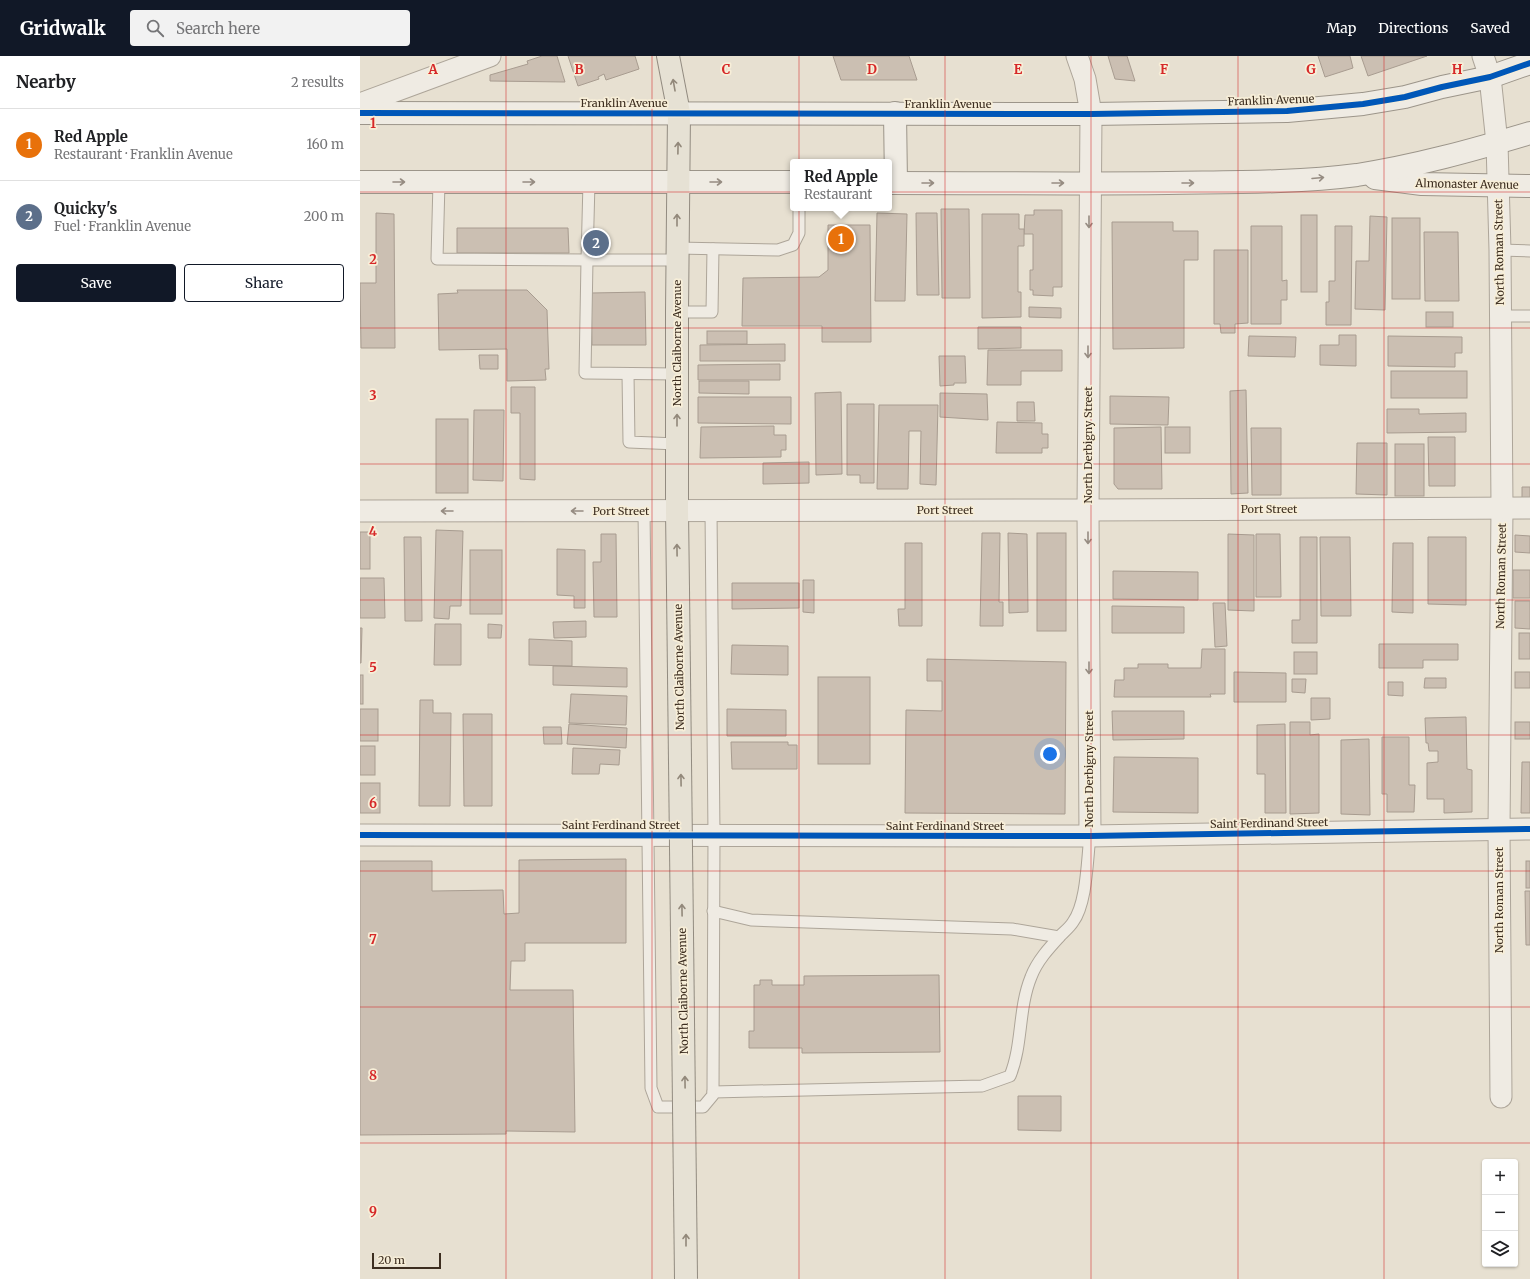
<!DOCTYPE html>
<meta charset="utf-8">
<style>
body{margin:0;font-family:Merriweather,serif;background:#f2f2f2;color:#202124}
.controls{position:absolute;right:12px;bottom:12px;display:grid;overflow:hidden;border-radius:4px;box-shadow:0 1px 3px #0004}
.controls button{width:36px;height:36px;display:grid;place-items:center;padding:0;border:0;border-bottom:1px solid #e0e0e0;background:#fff;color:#202124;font:20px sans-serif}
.scale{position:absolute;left:12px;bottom:10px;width:69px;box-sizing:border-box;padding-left:4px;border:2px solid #3d2e20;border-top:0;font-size:11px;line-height:14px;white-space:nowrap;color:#3d2e20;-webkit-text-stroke:3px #f7eed8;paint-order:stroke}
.you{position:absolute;left:690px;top:698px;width:14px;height:14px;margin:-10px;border:3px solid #fff;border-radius:50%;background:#1a73e8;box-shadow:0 0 0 6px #1a73e833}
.badge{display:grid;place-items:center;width:26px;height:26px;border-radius:50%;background:#111827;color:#fff;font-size:13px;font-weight:700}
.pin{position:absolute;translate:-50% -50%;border:2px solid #fff;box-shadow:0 1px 4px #0006}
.popup{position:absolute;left:430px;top:103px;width:102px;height:52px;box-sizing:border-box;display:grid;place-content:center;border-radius:4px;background:#fff;filter:drop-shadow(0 1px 3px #0005);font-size:13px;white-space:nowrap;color:#757577}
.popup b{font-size:15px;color:#202124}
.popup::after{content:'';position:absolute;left:50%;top:100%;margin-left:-8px;border:8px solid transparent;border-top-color:#fff}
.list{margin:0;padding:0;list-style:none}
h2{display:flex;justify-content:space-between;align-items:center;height:52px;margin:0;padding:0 16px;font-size:17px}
h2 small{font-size:13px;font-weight:400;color:#757577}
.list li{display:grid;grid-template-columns:26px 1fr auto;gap:12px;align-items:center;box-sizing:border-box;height:72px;padding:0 16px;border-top:1px solid #e0e0e0}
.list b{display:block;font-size:15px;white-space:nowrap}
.list p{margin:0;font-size:13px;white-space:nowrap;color:#757577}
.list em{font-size:13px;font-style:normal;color:#757577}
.actions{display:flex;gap:8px;padding:12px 16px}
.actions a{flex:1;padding:9px 0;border:1px solid #111827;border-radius:4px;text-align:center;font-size:14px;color:#111827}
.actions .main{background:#111827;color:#fff}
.icon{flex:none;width:22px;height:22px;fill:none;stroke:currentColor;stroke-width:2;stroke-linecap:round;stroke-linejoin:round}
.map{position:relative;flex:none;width:1170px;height:1223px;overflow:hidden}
header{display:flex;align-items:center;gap:24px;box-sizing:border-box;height:56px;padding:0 20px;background:#111827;color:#fff}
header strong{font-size:19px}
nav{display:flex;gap:22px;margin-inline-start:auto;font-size:14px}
.search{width:280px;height:36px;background:#f2f2f2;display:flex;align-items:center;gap:10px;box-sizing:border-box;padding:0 14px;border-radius:4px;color:#757577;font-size:15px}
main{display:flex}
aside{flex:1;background:#fff}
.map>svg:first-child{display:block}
.building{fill:#cbbfb2;stroke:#a89c90}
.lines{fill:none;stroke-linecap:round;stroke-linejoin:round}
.lane-casing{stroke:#ada599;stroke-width:13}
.street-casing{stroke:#ada599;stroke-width:23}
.secondary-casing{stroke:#9c958a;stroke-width:24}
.primary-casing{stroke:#928b80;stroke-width:24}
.lane{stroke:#efebe3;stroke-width:11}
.street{stroke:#efebe3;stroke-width:21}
.secondary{stroke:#efebe3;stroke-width:22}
.primary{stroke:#e6e1d4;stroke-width:22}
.primary-bridge-casing{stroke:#928b80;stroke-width:24;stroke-linecap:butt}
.primary-bridge{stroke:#e6e1d4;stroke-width:22}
.cycleway-casing{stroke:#f7eed8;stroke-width:8}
.cycleway{stroke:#0057b8;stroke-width:6}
.oneway{stroke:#92887a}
.oneway2{stroke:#968c82}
.grid{fill:none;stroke:#d62828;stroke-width:1;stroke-opacity:0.55}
.labels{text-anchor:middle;stroke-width:3.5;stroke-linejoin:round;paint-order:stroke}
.street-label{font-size:11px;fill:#3d2e20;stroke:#f7eed8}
.grid-label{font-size:13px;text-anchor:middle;font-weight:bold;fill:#d62828;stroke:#f7eed8;stroke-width:3.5;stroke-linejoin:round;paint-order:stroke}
</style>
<header>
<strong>Gridwalk</strong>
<div class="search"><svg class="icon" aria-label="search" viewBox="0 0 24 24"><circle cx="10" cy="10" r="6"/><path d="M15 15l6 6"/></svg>Search here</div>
<nav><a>Map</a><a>Directions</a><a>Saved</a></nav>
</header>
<main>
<aside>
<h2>Nearby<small>2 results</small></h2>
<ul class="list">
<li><span class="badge" style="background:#e8710a">1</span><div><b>Red Apple</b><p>Restaurant · Franklin Avenue</p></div><em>160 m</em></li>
<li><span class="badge" style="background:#5c6f8a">2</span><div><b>Quicky's</b><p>Fuel · Franklin Avenue</p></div><em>200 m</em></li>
</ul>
<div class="actions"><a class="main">Save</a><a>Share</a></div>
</aside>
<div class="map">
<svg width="1170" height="1223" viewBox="0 0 1170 1223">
<rect width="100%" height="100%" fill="#e7e0d1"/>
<g class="building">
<polygon points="182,0 197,0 205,26 130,25 130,19 168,8 167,5"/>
<polygon points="208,0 275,0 279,13 246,24 244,18 238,21 239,23 218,30"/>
<polygon points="473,0 549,0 557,24 481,24"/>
<polygon points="748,0 767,0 775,25 755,23"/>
<polygon points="958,0 990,0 993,12 965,21"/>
<polygon points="1001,0 1067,0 1008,20"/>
<polygon points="581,153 609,153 610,242 582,242"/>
<polygon points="674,154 702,154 702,231 693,231 693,240 673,239 673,234 670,234 670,214 673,214 673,178 664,178 665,159 674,159"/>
<polygon points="16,157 34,158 35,292 1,292 0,227 16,227"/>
<polygon points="517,157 547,158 545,245 515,245"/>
<polygon points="556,157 577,157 579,239 557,239"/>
<polygon points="622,158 659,158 659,173 664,173 664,190 658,190 658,236 661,236 661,261 622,262"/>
<rect x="941" y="159" width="16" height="77"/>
<polygon points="1010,160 1027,161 1025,254 995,253 996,205 1009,205"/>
<rect x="1032" y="162" width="28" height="81"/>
<polygon points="752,166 813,166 813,175 838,175 838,204 824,204 824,292 753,293"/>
<polygon points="468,169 510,169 511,286 462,286 462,270 382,270 383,222 459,221 468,214"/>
<polygon points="891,170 922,170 922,225 927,224 927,244 921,244 921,268 891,268"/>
<polygon points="975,170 992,170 991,269 966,269 966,246 969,246 969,225 975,225"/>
<polygon points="97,172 208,172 209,197 97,197"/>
<polygon points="1064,176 1098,176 1099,245 1065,245"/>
<polygon points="854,194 888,194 888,267 875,268 875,277 861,277 860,268 854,268"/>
<polygon points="97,234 167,234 187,254 189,313 185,313 186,324 147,325 147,293 79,294 78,238 98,237"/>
<polygon points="285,236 286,289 232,289 231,237"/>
<polygon points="669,251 701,252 701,262 669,261"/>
<rect x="1066" y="256" width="27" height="15"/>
<polygon points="618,271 661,271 661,292 618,293"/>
<rect x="347" y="275" width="40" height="13"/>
<polygon points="979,279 996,279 996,310 960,309 960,289 979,289"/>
<polygon points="889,280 936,281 935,301 888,300"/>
<polygon points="1028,280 1102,281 1102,297 1095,297 1095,311 1028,310"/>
<polygon points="425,288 425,305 340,305 340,289"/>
<polygon points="628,294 702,294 702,315 661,315 661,329 627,329"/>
<polygon points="119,299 138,299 138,313 120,313"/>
<polygon points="579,300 605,300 606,327 594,327 594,329 580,330"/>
<polygon points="420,308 420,324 338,324 338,309"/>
<rect x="1031" y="315" width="76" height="27"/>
<polygon points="339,325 389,325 389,338 339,337"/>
<polygon points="151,331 175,331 175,424 160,423 160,357 151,357"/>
<polygon points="886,334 888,437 871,438 870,335"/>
<polygon points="481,336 482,418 456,419 455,337"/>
<polygon points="580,337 627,338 628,364 580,361"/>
<polygon points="750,340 809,341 808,369 750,368"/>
<polygon points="338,341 431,341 431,368 338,367"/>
<polygon points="657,346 674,346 675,365 657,365"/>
<polygon points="487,348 514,348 514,427 500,427 500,419 487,419"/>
<polygon points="519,349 578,349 576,429 560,428 561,375 549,375 548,433 517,433"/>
<polygon points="1027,353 1059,353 1059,358 1106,357 1106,376 1027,377"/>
<polygon points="114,354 144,354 143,425 113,424"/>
<rect x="76" y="363" width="32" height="74"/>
<polygon points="637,366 682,367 682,378 688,378 688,392 682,392 682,397 636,397"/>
<polygon points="414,370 414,379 426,379 426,394 421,394 421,401 340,402 341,371"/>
<polygon points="801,371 802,433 758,433 754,428 754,372"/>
<rect x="805" y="371" width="25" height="26"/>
<polygon points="891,372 921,372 921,439 892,439"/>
<polygon points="1068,381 1095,381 1095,430 1069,430"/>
<polygon points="997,387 1027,387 1027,439 996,438"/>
<rect x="1035" y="388" width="29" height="52"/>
<polygon points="449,406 449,427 403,428 403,407"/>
<polygon points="1162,431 1170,431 1170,446 1162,447"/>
<polygon points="76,474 103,475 101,550 90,550 89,563 74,562"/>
<rect x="0" y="476" width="10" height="37"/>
<polygon points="622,477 640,477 639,546 643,546 643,570 620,570"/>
<polygon points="648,477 667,478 668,556 649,557"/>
<rect x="677" y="477" width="29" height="98"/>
<polygon points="241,478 256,478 257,561 234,561 233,506 241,506"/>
<polygon points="868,478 894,479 894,555 868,554"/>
<polygon points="896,478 920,478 921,541 896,541"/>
<polygon points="1155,479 1170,480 1170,497 1155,496"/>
<polygon points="44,481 61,481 62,565 45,565"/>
<polygon points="940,481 957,481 957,587 932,587 932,564 940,564"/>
<polygon points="960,481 990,481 991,560 961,560"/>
<polygon points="1068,481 1106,481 1106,549 1068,548"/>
<polygon points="545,487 562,487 562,570 539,570 538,553 545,553"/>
<polygon points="1033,487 1053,487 1053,557 1032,556"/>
<polygon points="197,493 225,494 225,552 214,552 214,540 197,539"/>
<rect x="110" y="494" width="32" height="64"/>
<rect x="1153" y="514" width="17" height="28"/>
<polygon points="753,515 838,516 838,544 753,543"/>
<polygon points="0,522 24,522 25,562 0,562"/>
<polygon points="443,524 454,524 454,557 443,556"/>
<polygon points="372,527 439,527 439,552 372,553"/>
<polygon points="1155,545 1170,545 1170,573 1155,572"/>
<polygon points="853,547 865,547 867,590 855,591"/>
<polygon points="752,550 824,551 824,577 752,577"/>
<polygon points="226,565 226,581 194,582 193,566"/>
<polygon points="75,568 101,568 101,609 74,609"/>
<polygon points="128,568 142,569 141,582 128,582"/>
<polygon points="0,572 2,572 1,607 0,607"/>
<rect x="1159" y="577" width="11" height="26"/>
<polygon points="169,583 212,585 212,610 169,609"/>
<polygon points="1019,588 1098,588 1098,604 1063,604 1063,612 1019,612"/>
<polygon points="372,589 428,590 428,619 371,618"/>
<polygon points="842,593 865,593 865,638 850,638 851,641 754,641 755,624 764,624 764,612 778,612 778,608 808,608 808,612 841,612"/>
<rect x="934" y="596" width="23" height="22"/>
<polygon points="567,603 706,606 705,758 545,757 546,654 582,655 582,625 567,625"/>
<polygon points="193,610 267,612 267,631 193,629"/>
<polygon points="874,616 926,617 926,646 874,646"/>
<rect x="1155" y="616" width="15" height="16"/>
<rect x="0" y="619" width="3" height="29"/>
<rect x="458" y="621" width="52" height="87"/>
<polygon points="1065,622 1086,622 1086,632 1064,632"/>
<polygon points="932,623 946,623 945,637 932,636"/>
<polygon points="1028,626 1043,626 1043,640 1028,639"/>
<polygon points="211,638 267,640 266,669 209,667"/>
<polygon points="951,642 970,642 970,663 951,664"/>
<polygon points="60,644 73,644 73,657 91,657 90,750 59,750"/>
<rect x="0" y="653" width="18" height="32"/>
<polygon points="367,653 426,654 426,680 367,680"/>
<polygon points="752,655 824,655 824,683 753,684"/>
<polygon points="103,658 132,658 132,750 104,750"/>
<polygon points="1106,661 1107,713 1112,714 1112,756 1084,757 1084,743 1067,743 1067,707 1078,706 1078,695 1069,695 1068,687 1066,687 1065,662"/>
<polygon points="930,666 950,666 950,679 959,678 959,757 930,758"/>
<rect x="1155" y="666" width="15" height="17"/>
<polygon points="209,668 267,672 266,692 207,688"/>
<polygon points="925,668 926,757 905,757 905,718 897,718 897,669"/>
<polygon points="183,671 201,671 202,688 184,688"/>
<polygon points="1022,681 1049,681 1049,729 1055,729 1054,756 1027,756 1027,738 1022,738"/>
<polygon points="1009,683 1010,759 981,758 981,684"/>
<polygon points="371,686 428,686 428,689 437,689 437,713 372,713"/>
<rect x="0" y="690" width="15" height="29"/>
<polygon points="213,692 260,694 259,709 240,708 239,718 212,718"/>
<polygon points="754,701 838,702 838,757 753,756"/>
<polygon points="1162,706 1170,706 1170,757 1161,757"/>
<rect x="0" y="727" width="20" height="30"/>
<polygon points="266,803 266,887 165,887 165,905 151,905 150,934 213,934 215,1076 146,1075 146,1078 0,1079 0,805 72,805 72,835 143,834 144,858 159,857 159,804"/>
<rect x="1166" y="805" width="4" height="27"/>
<polygon points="1165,835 1170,835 1170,889 1166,889"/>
<polygon points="579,919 580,996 442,997 442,992 389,992 389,975 394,975 394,929 400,929 400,924 412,924 412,929 444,929 444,920"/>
<polygon points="658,1040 701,1040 701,1075 658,1074"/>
</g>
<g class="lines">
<defs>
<g id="lane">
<polyline points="79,126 77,203 227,204 225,317 317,318"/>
<polyline points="229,126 227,204 317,204"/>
<polyline points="317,192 418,194 433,189 439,177 439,152"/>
<polyline points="1140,194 1170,195"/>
<polyline points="317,256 352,256 353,193"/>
<polyline points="1140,260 1170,260"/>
<polyline points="268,318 269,386 317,388"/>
<polyline points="284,455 291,1032 298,1051 343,1051 353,1039 354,779 351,455"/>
<polyline points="353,855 391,864 652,873 699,881"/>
<path d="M353,1036L622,1030L650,1020C663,988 658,953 671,921C677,905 689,892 701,879C705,875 710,871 713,866C727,847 727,804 730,780"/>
</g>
<g id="street">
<polyline points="717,0 725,23 731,58 728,454 730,780"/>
<polyline points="1123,0 1130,21 1137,87 1140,194 1142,451 1139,773 1141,1041"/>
<polyline points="0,48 130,0"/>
<polyline points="0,455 728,454 1170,452"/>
<polyline points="0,779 730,780 1170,773"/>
</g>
<g id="secondary">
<polyline points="0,57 731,58 927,55 1003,48 1045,41 1082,31 1130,21 1170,7"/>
<polyline points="535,57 536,127"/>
<polyline points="1015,122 1062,128 1170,130"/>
<polyline points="0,126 433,126"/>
<path d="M529,127C622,127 715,128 808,127C871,126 935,127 997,119C1056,110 1113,94 1170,77"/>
</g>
<polyline id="primary" points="308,0 319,57 317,256 317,455 318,533"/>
</defs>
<use href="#lane" class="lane-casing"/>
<use href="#street" class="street-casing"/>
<use href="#secondary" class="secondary-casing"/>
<use href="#primary" class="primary-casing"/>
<use href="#lane" class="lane"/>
<use href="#street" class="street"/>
<use href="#secondary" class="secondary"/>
<use href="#primary" class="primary"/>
<defs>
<polyline id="primary-bridge" points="318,533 326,1223"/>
</defs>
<use href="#primary-bridge" class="primary-bridge-casing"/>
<use href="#primary-bridge" class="primary-bridge"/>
<defs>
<g id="cycleway">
<polyline points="0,57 731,58 927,55 1003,48 1045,41 1082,31 1130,21 1170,7"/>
<polyline points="0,779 730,780 1170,773"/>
</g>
</defs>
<use href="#cycleway" class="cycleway-casing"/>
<use href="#cycleway" class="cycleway"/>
</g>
<defs><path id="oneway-shaft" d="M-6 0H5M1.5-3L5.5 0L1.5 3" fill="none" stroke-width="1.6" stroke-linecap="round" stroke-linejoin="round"/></defs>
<g class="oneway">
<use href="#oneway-shaft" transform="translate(314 29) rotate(-100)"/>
<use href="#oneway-shaft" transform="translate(318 92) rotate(-89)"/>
<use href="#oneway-shaft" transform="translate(317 164) rotate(-90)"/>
<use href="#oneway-shaft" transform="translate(317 364) rotate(-90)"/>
<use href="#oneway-shaft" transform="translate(317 494) rotate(-91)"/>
<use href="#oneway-shaft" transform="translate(321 724) rotate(-91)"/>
<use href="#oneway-shaft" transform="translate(322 854) rotate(-91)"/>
<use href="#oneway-shaft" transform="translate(325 1026) rotate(-91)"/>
<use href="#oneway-shaft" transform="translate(326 1184) rotate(-90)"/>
</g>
<g class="oneway2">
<use href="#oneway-shaft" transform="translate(958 122) rotate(-5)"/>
<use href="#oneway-shaft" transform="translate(39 126)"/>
<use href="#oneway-shaft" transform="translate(169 126)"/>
<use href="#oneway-shaft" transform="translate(356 126)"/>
<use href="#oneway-shaft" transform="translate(568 127)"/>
<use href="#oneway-shaft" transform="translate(698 127)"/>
<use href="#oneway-shaft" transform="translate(828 127)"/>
<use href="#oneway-shaft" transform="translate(729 166) rotate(90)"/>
<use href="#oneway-shaft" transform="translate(728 296) rotate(90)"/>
<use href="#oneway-shaft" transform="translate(87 455) rotate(180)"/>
<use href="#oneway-shaft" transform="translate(217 455) rotate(180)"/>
<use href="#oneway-shaft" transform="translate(728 482) rotate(90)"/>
<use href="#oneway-shaft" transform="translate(729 612) rotate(90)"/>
</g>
<path class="grid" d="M146,0V1223M292,0V1223M439,0V1223M585,0V1223M731,0V1223M878,0V1223M1024,0V1223M0,136H1170M0,272H1170M0,408H1170M0,544H1170M0,679H1170M0,815H1170M0,951H1170M0,1087H1170"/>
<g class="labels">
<g class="street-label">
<text transform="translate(911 44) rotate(-2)" y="4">Franklin Avenue</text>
<text x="264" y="51">Franklin Avenue</text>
<text x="588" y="52">Franklin Avenue</text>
<text transform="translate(1107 128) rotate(1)" y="4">Almonaster Avenue</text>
<text transform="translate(1139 196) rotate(-91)" y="4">North Roman Street</text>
<text transform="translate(317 287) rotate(-90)" y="4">North Claiborne Avenue</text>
<text transform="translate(728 389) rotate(-90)" y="4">North Derbigny Street</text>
<text x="909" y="457">Port Street</text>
<text x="585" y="458">Port Street</text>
<text x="261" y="459">Port Street</text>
<text transform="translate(1141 520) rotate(-89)" y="4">North Roman Street</text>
<text transform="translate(319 611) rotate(-91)" y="4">North Claiborne Avenue</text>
<text transform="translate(729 713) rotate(-90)" y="4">North Derbigny Street</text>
<text transform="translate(909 767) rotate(-1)" y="4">Saint Ferdinand Street</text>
<text x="261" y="773">Saint Ferdinand Street</text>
<text x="585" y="774">Saint Ferdinand Street</text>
<text transform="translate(1139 844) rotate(-90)" y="4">North Roman Street</text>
<text transform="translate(323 935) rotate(-91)" y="4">North Claiborne Avenue</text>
</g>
</g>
<g class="grid-label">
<text x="73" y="18">A</text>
<text x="219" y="18">B</text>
<text x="366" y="18">C</text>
<text x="512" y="18">D</text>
<text x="658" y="18">E</text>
<text x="804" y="18">F</text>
<text x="951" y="18">G</text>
<text x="1097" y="18">H</text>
<text x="13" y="72">1</text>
<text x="13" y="208">2</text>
<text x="13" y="344">3</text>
<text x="13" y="480">4</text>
<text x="13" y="616">5</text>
<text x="13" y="752">6</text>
<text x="13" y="888">7</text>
<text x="13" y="1024">8</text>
<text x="13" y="1160">9</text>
</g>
</svg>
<div class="controls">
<button>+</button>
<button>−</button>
<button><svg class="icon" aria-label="layers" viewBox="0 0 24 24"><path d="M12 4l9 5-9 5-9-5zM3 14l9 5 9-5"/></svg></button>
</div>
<div class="scale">20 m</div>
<div class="you"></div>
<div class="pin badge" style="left:481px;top:183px;background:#e8710a">1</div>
<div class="popup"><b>Red Apple</b>Restaurant</div>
<div class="pin badge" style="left:236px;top:187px;background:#5c6f8a">2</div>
</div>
</main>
